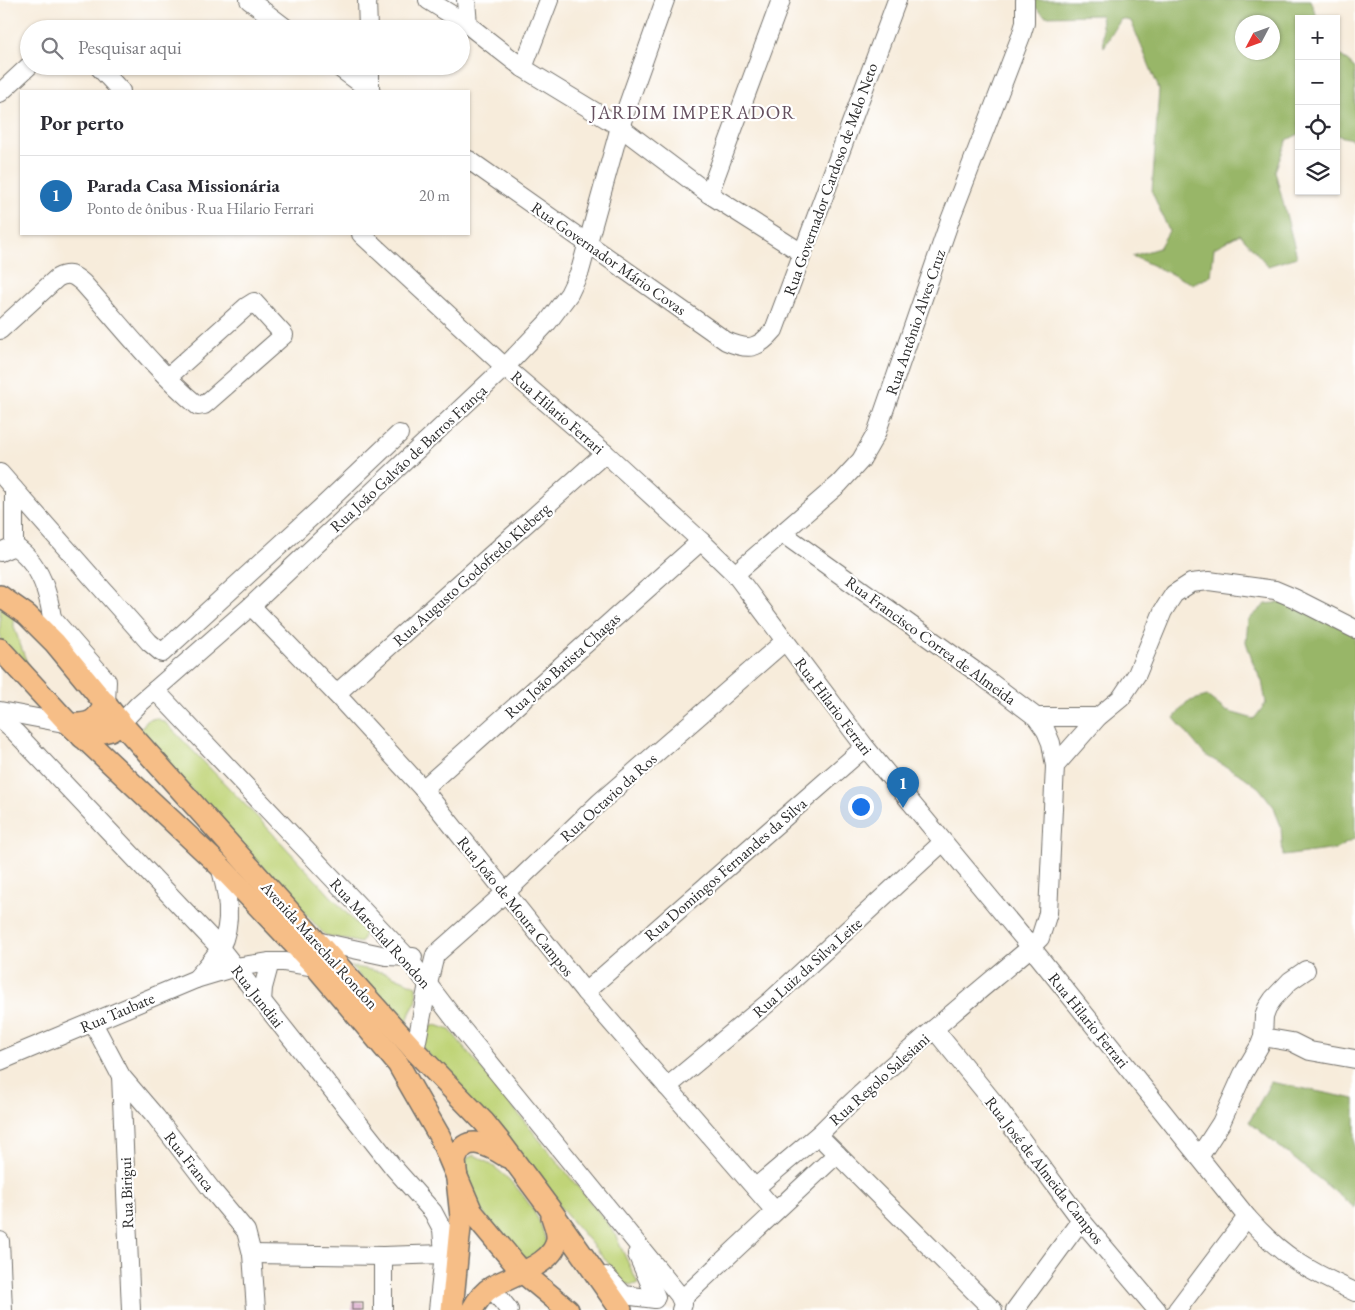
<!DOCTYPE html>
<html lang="pt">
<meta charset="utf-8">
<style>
body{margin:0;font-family:"EB Garamond",serif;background:#f2f2f3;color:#2b2b33}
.controls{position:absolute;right:15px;top:15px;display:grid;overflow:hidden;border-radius:0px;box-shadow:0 1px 4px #0004}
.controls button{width:45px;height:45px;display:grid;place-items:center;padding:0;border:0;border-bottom:1px solid #e1e1e2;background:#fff;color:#2b2b33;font:25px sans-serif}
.compass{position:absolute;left:1235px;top:15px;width:45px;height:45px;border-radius:50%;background:#fff;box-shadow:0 1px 4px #0004;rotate:229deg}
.you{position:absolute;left:860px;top:806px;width:18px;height:18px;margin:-12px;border:4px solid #fff;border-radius:50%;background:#1a73e8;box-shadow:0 0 0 8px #1a73e833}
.badge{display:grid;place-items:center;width:32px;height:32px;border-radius:50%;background:#1f6fb2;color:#fff;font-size:16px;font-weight:700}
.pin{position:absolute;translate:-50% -41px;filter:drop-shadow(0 1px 2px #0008)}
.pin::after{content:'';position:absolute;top:26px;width:18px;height:15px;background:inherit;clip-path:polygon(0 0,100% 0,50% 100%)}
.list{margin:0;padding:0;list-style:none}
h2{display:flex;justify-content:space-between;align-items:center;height:65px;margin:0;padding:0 20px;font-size:21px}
h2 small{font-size:16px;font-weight:400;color:#7c7c81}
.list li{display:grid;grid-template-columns:32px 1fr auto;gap:15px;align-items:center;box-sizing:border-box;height:80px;padding:0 20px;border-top:1px solid #e1e1e2}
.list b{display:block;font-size:19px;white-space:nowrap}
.list p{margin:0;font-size:16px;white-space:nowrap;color:#7c7c81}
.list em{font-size:16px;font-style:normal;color:#7c7c81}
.icon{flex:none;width:28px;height:28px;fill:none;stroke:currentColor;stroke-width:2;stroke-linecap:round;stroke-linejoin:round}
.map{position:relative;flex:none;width:1355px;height:1310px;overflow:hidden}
.search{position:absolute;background:#fff;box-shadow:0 1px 4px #0004;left:20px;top:20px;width:450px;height:55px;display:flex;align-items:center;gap:12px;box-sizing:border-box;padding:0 18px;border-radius:28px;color:#7c7c81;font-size:19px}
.panel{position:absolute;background:#fff;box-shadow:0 1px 4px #0004;left:20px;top:90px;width:450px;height:145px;border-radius:0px}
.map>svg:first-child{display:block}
.green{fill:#c0d478;stroke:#768052}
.forest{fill:#98b668;stroke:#62704a;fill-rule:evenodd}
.building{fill:#d195bf}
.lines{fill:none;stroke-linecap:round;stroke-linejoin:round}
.minor-casing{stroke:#726f69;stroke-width:20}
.major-casing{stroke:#726f69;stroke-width:24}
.minor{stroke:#fff;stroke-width:18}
.major{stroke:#f6be87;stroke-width:21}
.labels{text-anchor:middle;stroke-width:4.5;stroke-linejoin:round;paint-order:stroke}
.street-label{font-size:16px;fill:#2b2b2b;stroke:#fff}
.quarter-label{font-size:19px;letter-spacing:1px;fill:#65505f;stroke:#fff}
</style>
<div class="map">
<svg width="1355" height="1310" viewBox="0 0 1355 1310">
<rect width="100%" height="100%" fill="#fff"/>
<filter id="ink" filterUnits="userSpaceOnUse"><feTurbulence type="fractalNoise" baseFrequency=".02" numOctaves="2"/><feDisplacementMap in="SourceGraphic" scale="10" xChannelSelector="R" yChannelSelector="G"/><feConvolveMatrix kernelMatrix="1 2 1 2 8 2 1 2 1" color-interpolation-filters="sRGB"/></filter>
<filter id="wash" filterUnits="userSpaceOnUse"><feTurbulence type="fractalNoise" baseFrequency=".0096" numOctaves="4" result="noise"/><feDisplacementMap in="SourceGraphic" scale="20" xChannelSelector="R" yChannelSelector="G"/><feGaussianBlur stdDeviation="1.12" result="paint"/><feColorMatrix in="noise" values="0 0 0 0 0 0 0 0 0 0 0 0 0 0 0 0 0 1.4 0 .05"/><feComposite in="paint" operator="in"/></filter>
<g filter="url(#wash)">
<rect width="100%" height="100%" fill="#f7ecdb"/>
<g class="green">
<polygon points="0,606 14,617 14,627 32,677 0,641"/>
<polygon points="156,718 166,723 262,822 365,933 361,943 325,935 139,733 146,721"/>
<polygon points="351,966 386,973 416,986 417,1000 410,1013 405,1029"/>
<path d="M436,1025L450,1030L613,1230L638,1284C617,1287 617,1280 608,1263L420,1045L423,1029Z"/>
<path d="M474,1155C502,1168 525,1193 539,1221C543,1229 545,1239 547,1247L537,1260L526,1258L499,1237L465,1184L466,1159Z"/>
</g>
<g class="forest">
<path d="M1027,0H1310L1318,19H1299V134L1287,140L1275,171L1297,257L1268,266L1240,234L1214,248L1211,276L1193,284L1132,256L1159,248L1169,231L1152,192L1159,89L1131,21L1121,19L1104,47L1101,15L1045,16ZM1242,22H1272V52H1242Z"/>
<polygon points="1336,51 1355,68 1355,140 1336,135"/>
<polygon points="1289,601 1355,635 1355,838 1336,849 1283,856 1281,827 1274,807 1259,788 1243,776 1205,755 1174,718 1187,702 1207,696 1226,711 1254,719 1266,703 1262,681 1253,663 1246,642 1248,620 1266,604"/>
<polygon points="1271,1082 1355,1099 1355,1208 1249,1122"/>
</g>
<g id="blocks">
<rect class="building" x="352" y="1302" width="11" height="8"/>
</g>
</g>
<g filter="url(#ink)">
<use href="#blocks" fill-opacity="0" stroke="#726f69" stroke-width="1"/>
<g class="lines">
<defs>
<g id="minor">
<polyline points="249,0 287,29"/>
<polyline points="367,0 368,29"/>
<polyline points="428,0 468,25 523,68 620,127 709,194 802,253"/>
<polyline points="466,0 468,25"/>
<polyline points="98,66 121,91"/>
<polyline points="337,66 371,91"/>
<polyline points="370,66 370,91"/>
<polyline points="523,68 549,0"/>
<polyline points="0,93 29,66"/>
<path d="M469,160L726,341C749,351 758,349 774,330L897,0"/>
<polyline points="709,194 781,0"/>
<path d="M361,234L505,367L605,453L701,541L735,574L865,747L1039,957L1247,1217C1281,1256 1309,1271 1355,1292"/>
<path d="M0,330L57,278C69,272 74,275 83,283C120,324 155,370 198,406L204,405L210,400L284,335L254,302L246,307L168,377"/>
<polyline points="0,473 14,489 14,546"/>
<polyline points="14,489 149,642 162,653 322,507 399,434"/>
<polyline points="782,533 982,676 1036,717 1046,731 1051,743 1055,766"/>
<path d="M0,552L14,546C46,566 52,608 55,643"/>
<polyline points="735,574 839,484 861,460 876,434 950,220 1021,36 1025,23 1025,0"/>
<polyline points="251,606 336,694 423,789 585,992 775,1211"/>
<polyline points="53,619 107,681 106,703"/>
<polyline points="155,690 407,957 462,1029 679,1295 683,1304 681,1310"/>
<polyline points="336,694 605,453"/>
<polyline points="0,711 69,724"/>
<polyline points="1036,717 1098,717"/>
<polyline points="0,719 16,733 220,948 394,1168 433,1212 442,1229 444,1254 438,1310"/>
<polyline points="121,723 139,704 251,606 505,367 548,322 569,294 580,271 620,127 665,0"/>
<polyline points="423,789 701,541"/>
<polyline points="316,941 386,956 413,957"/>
<path d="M196,979C204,969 214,959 220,948C234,922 227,892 220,866"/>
<polyline points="585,992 865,747"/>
<polyline points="262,1001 263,988 270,962"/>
<polyline points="93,1023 121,1076 156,1117 211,1189 246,1231 252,1254 256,1310"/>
<polyline points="934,1029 995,1104 1081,1220 1157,1310"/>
<polyline points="1263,1037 1292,1042 1310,1051 1355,1059"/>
<polyline points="415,1051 428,984 435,955 505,893 600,802 785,641"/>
<polyline points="0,1061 196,979 236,967 270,962 284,962 316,967"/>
<polyline points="121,1076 131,1310"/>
<polyline points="667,1087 768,1003 943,842"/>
<polyline points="837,1154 993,1310"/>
<polyline points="1199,1157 1221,1123 1243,1074 1260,1045 1263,1037 1264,1016 1267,1008 1273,999 1290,981 1306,970"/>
<polyline points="755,1188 818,1135"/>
<polyline points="0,1241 3,1310"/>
<polyline points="252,1254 383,1256 444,1254"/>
<polyline points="637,1254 656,1297"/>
<polyline points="606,1276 624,1295 655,1299"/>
<polyline points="491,1287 509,1310"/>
<path d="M682,1299L837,1154L818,1135C885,1068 959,1008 1031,947L1040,938L1048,913L1055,766L1098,717L1121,698L1137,674L1163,611L1174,594L1191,583L1209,581L1275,590L1294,598L1355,629"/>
<polyline points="383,1310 383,1256"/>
<polyline points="1015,1310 1081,1220"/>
<polyline points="1177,1310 1247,1217"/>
</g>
<g id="major">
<polyline points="0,596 27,615 55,643 121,723 316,941 415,1051 484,1122 501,1143 550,1209 621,1310"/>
<polyline points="0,649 69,724 220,866 316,967 398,1064 440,1137 472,1212 522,1272 568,1310"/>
<path d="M69,724C90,725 96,722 106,703"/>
<polyline points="82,737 111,730 121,723"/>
<path d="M452,1310L461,1217L455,1161C464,1131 489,1145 507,1157"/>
<path d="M472,1310C477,1301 483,1292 492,1287C511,1276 559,1263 557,1236C557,1230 554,1223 552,1217"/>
</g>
</defs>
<use href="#minor" class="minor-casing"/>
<use href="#major" class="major-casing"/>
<use href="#minor" class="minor"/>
<use href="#major" class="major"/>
</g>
</g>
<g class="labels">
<g class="street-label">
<text transform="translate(830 179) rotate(-70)" y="6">Rua Governador Cardoso de Melo Neto</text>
<text transform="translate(609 258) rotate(35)" y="6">Rua Governador Mário Covas</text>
<text transform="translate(915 322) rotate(-71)" y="6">Rua Antônio Alves Cruz</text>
<text transform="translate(558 412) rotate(41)" y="6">Rua Hilario Ferrari</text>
<text transform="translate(408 458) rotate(-43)" y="6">Rua João Galvão de Barros França</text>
<text transform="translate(471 574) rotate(-42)" y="6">Rua Augusto Godofredo Kleberg</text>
<text transform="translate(931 640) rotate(36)" y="6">Rua Francisco Correa de Almeida</text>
<text transform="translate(562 665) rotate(-42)" y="6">Rua João Batista Chagas</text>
<text transform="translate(834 706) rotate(53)" y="6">Rua Hilario Ferrari</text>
<text transform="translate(608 797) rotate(-42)" y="6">Rua Octavio da Ros</text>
<text transform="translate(725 869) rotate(-41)" y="6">Rua Domingos Fernandes da Silva</text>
<text transform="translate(516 906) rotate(51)" y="6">Rua João de Moura Campos</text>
<text transform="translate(381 933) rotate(48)" y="6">Rua Marechal Rondon</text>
<text transform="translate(320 945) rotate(48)" y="6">Avenida Marechal Rondon</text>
<text transform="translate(807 967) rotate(-42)" y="6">Rua Luiz da Silva Leite</text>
<text transform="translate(258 996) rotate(52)" y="6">Rua Jundiai</text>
<text transform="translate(117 1012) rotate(-23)" y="6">Rua Taubate</text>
<text transform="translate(1089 1020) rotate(51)" y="6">Rua Hilario Ferrari</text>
<text transform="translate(879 1079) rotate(-42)" y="6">Rua Regolo Salesiani</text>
<text transform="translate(190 1161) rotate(52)" y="6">Rua Franca</text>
<text transform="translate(1045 1170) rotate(52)" y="6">Rua José de Almeida Campos</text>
<text transform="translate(126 1193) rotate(-92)" y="6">Rua Birigui</text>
</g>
<g class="quarter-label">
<text x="693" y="119">JARDIM IMPERADOR</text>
</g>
</g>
</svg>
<div class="controls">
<button>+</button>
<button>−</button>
<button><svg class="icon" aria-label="locate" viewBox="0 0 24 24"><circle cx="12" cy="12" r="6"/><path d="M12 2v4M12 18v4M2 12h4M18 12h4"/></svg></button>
<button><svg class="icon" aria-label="layers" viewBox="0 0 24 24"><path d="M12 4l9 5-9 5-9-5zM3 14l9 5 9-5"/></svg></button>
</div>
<svg class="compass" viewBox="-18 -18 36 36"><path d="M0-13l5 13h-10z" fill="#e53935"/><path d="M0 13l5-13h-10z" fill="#7c7c81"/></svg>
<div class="you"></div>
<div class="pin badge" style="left:903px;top:808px">1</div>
<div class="search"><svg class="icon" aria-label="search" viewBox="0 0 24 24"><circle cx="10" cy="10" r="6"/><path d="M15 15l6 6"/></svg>Pesquisar aqui</div>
<section class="panel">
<h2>Por perto<small></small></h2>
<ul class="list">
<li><span class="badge">1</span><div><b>Parada Casa Missionária</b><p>Ponto de ônibus · Rua Hilario Ferrari</p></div><em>20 m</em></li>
</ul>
</section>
</div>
